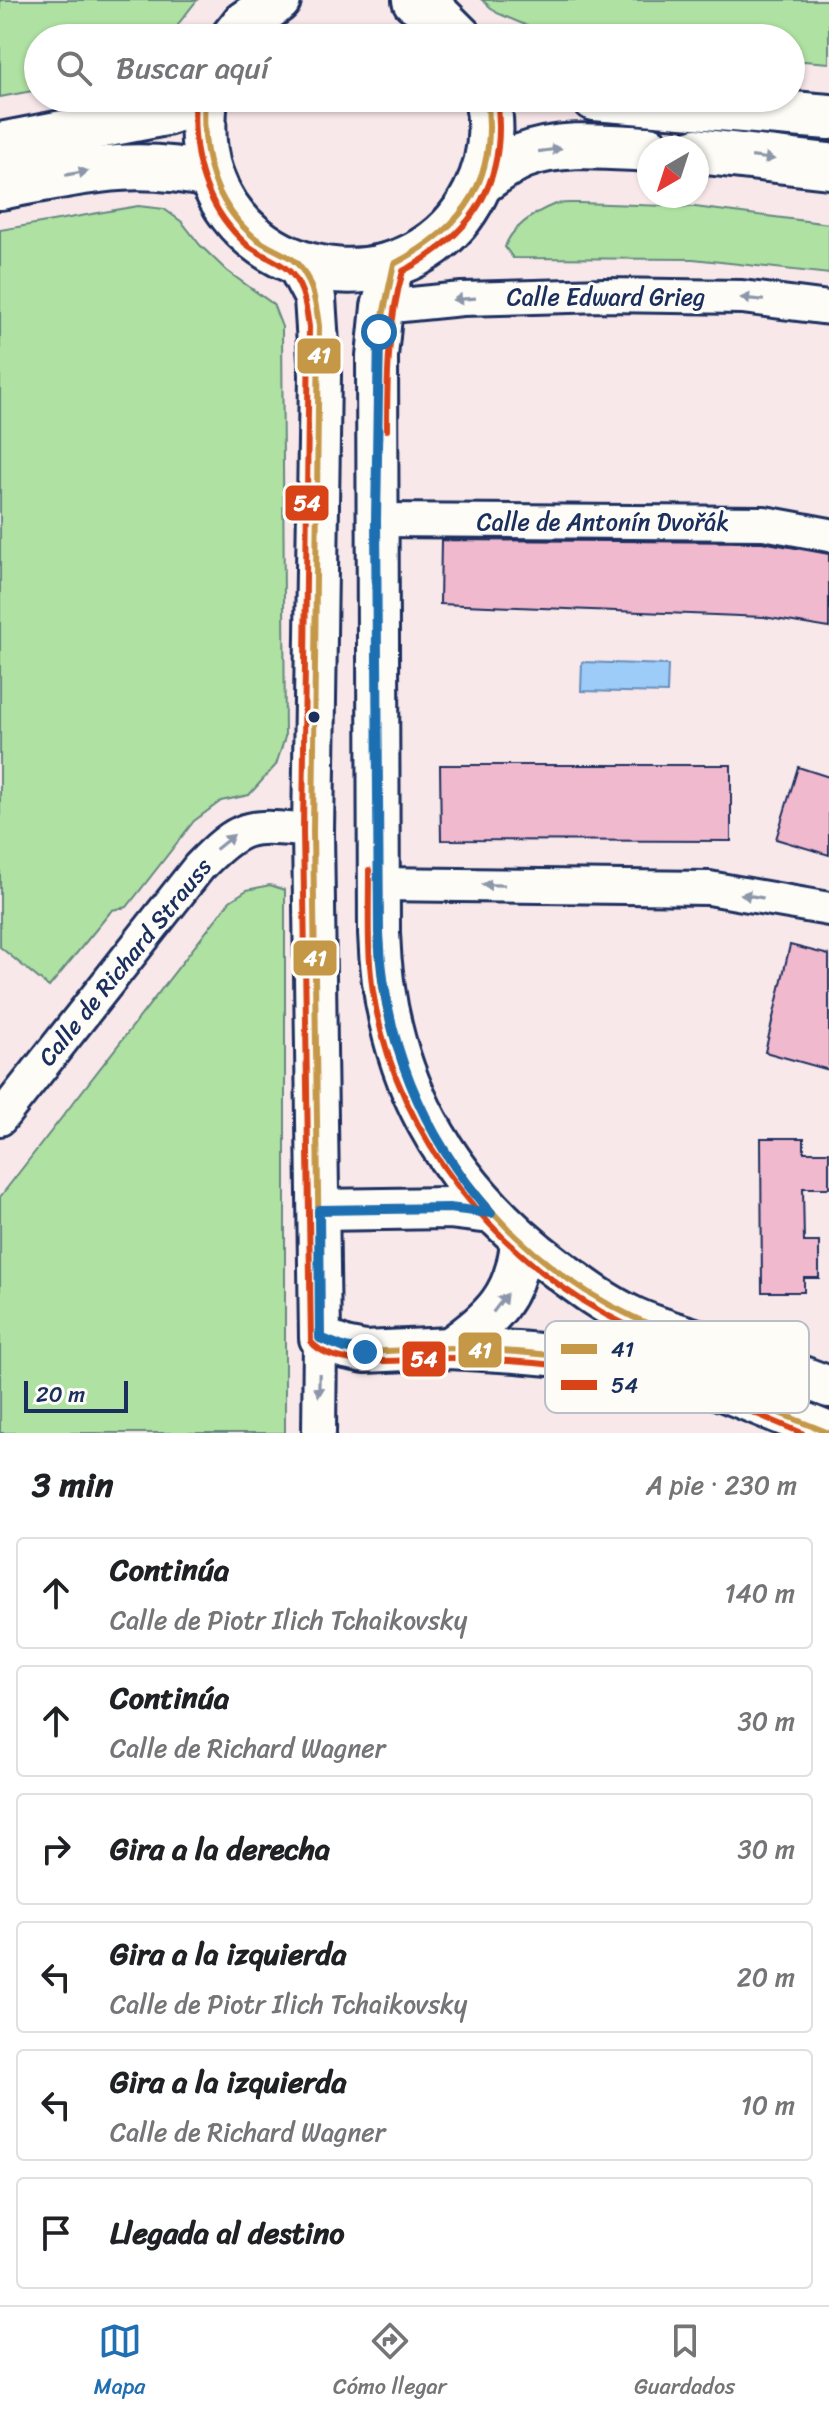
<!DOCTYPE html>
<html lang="es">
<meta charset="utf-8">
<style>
body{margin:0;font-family:Sriracha,sans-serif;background:#f2f2f2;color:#202124}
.compass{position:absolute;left:637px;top:136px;width:72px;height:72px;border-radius:50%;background:#fff;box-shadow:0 2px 6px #0004;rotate:219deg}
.scale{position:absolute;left:24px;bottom:20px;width:104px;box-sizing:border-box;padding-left:8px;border:4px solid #1b2f5e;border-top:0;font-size:22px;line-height:28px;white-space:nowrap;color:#1b2f5e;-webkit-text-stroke:6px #fdfcf7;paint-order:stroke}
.stop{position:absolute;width:24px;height:24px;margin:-18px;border:6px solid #1f6fb2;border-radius:50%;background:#fff}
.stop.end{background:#1f6fb2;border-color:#fff;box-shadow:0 2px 8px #0008}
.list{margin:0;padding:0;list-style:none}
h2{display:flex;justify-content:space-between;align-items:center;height:104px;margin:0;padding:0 32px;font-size:34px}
h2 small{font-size:26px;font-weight:400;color:#757577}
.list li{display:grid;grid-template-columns:52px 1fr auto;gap:24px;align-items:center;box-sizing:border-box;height:112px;margin:0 16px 16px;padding:0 16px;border:2px solid #e0e0e0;border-radius:8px}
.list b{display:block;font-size:30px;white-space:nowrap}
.list p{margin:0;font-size:26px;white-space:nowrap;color:#757577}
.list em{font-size:26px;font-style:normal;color:#757577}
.icon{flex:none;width:44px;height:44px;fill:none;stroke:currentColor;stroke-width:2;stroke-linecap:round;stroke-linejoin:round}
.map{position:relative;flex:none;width:829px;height:1433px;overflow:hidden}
.search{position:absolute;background:#fff;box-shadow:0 2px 6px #0004;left:24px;right:24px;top:24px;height:88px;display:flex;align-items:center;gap:20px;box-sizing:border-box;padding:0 28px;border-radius:44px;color:#757577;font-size:30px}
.sheet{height:872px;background:#fff}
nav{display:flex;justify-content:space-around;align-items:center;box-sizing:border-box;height:112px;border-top:2px solid #e0e0e0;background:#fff;font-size:22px;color:#757577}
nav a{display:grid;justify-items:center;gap:4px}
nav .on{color:#1f6fb2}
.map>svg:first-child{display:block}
.green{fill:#afe1a2;stroke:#658880;stroke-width:2}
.water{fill:#9cccf7;stroke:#688dba;stroke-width:2}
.building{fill:#f1b9cd;stroke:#1b2f5e;stroke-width:2}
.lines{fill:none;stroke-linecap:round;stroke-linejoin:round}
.minor-casing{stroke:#1b2f5e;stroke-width:38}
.tertiary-casing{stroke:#1b2f5e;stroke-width:46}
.secondary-casing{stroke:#1b2f5e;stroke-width:50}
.minor{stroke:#fdfcf7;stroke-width:32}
.tertiary{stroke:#fdfcf7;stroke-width:40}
.secondary{stroke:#fdfcf7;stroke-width:44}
.bus-1-casing{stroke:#fdfcf7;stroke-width:12}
.bus-2-casing{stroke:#fdfcf7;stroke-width:12}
.bus-1{stroke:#c59848;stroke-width:6}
.bus-2{stroke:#d94318;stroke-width:6}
.oneway{fill:#8c96aa}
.route{stroke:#1f6fb2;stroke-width:10}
.bus-dot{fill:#1b2f5e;stroke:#fdfcf7;stroke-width:3}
.labels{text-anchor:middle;stroke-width:6;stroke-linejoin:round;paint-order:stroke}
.street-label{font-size:24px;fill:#1b2f5e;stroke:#fdfcf7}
.key{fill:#fdfcf7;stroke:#b9bec9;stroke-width:2}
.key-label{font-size:22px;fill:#1b2f5e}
.line-badge{stroke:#fdfcf7;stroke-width:3}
.badge-label{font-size:22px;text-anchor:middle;font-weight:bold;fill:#fff}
</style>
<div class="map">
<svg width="829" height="1433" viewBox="0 0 829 1433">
<rect width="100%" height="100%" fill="#f9e8ea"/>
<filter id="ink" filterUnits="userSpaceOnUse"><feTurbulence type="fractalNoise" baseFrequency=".0125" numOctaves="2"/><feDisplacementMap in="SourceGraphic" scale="16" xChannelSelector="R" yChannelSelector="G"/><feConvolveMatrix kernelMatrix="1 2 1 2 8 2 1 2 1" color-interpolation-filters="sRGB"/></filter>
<g filter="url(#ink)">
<g class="green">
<polygon points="0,0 197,0 179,23 173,38 38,38 38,90 0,97"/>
<polygon points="482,0 829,0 829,63 791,60 791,38 556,38 497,13"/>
<path d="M579,203L695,207L829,224V274L693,259L513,258L505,247C510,229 535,212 553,205C560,202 571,203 579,203Z"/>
<polygon points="138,206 164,209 182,222 200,245 227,271 273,304 282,327 285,737 276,765 249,795 221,801 194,821 127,907 112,910 49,987 0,947 0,230"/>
<polygon points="270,885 285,890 285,1433 0,1433 0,1197 230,901 247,890"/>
</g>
<polygon class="water" points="582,662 668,665 667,693 581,691"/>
<g class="building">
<polygon points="441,540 762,542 829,554 829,628 764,617 440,604"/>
<polygon points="440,765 731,765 731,841 441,840"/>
<polygon points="798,767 829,777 829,855 776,839"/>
<polygon points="790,945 829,955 829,1070 765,1052"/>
<polygon points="761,1138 804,1138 804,1152 829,1152 829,1188 803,1188 804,1242 819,1242 819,1278 804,1278 804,1292 762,1292"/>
</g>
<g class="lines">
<defs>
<g id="minor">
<polyline points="382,307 462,299 604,295 742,297 829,308"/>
<polyline points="376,520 764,523 829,535"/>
<polyline points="379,884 709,888 829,909"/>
<path d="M0,1119L199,867C244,820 252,826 313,831"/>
<polyline points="319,1433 320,1338"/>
</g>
<g id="tertiary">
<polyline points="296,262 315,298 320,375 313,831 320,1338 345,1348 365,1352 450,1348 517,1352 561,1356 665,1373 712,1386 829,1433"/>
<path d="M394,264L382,307L377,356L379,933C384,1076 444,1184 558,1269C582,1287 606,1305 634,1318C656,1328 680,1334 703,1342C746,1356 787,1371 829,1387"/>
<polyline points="319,1210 449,1208 491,1213"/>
<path d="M450,1348C492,1319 517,1295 521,1241"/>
</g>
<g id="secondary">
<polyline points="415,0 434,12 460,38"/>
<polyline points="233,38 244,24 278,0"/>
<path d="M205,98C202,125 202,151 211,176C254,293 419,305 475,193C490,163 494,130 487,98"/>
<polyline points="594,98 829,117"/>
<polyline points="0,145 166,113 205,98"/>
<polyline points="697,151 829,166"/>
<path d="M480,183C494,173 508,162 523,156C562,141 608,147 649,149"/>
<path d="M0,187C77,173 132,157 211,176"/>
</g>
</defs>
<use href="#minor" class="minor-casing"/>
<use href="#tertiary" class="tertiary-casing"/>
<use href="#secondary" class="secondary-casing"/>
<use href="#minor" class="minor"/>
<use href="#tertiary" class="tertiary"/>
<use href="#secondary" class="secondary"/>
<defs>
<g id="bus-1">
<path d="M205,98C201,151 212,201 254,237C266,247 280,251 292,259C312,274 316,303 319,326L313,831L320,1338L345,1348L365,1352L450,1348L517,1352L561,1356L665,1373L712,1386L829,1433"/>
<path d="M377,430L381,325L394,264C465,227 498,180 487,98"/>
<path d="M379,870C379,910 376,952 383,992C407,1132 505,1256 633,1317C657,1329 683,1335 708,1343"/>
</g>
<g id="bus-2">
<path d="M195,98C191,154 203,205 246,244C257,253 271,258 283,266C303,279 306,305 309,327L303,831L311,1342C338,1373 415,1357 453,1358C537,1361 625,1370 706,1395C738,1405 770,1420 802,1433"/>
<path d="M387,430C387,376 388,323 403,271C475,233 508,180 497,98"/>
<path d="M369,870C369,910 367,952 373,992C396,1136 498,1264 630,1327C654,1338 680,1345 705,1353"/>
</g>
</defs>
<use href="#bus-1" class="bus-1-casing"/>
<use href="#bus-2" class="bus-2-casing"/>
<use href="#bus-1" class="bus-1"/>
<use href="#bus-2" class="bus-2"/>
</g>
<defs><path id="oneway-solid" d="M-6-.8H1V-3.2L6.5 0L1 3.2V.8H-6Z" transform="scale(2)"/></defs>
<g class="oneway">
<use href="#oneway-solid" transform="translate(550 150) rotate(-8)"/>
<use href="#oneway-solid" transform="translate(763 158) rotate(7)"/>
<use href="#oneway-solid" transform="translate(77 173) rotate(-10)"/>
<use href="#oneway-solid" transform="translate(464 299) rotate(176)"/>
<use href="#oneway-solid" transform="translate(752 299) rotate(-174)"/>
<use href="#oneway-solid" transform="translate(225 842) rotate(-39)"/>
<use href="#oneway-solid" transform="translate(493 885) rotate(-179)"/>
<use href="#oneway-solid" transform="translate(752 896) rotate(-170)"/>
<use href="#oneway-solid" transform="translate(500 1303) rotate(-53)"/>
<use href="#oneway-solid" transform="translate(319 1385) rotate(91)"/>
</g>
</g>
<g class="lines" filter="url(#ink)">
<path class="route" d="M365,1352L345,1348L320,1338L319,1210L449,1208L491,1213C421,1134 383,1038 379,933L376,520L379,332"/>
</g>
<circle class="bus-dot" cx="314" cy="717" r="7"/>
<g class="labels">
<g class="street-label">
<text x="606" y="305">Calle Edward Grieg</text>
<text x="603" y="530">Calle de Antonín Dvořák</text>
<text transform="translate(125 962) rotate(-51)" y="8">Calle de Richard Strauss</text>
</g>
</g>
<rect x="545" y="1321" width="264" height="92" rx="12" class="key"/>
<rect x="561" y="1344" width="36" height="10" fill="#c59848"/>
<rect x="561" y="1380" width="36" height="10" fill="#d94318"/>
<g class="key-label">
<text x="611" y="1357">41</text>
<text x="611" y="1393">54</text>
</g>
<g class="line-badge">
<rect x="296" y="337" width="46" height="38" rx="8" fill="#c59848"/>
<rect x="284" y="484" width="46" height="38" rx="8" fill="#d94318"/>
<rect x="292" y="939" width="46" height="38" rx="8" fill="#c59848"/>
<rect x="457" y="1331" width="46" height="38" rx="8" fill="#c59848"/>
<rect x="401" y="1340" width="46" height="38" rx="8" fill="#d94318"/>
</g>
<g class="badge-label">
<text x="319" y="363">41</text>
<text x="307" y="511">54</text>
<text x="315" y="966">41</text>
<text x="480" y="1358">41</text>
<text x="424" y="1367">54</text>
</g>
</svg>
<svg class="compass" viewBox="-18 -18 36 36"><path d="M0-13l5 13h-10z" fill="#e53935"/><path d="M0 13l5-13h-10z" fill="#757577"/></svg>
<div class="scale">20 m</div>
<div class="stop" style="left:379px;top:332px"></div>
<div class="stop end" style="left:365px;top:1352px"></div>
<div class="search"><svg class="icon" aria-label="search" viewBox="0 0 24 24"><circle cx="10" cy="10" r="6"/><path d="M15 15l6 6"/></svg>Buscar aquí</div>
</div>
<section class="sheet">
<h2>3 min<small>A pie · 230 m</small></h2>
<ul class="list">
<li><svg class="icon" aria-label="ahead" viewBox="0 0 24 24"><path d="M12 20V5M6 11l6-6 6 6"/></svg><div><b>Continúa</b><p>Calle de Piotr Ilich Tchaikovsky</p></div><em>140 m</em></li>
<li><svg class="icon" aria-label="ahead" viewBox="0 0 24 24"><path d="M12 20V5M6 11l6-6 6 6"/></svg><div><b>Continúa</b><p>Calle de Richard Wagner</p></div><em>30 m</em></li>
<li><svg class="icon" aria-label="right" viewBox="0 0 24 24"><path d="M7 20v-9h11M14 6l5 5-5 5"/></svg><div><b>Gira a la derecha</b></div><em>30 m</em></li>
<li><svg class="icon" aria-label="left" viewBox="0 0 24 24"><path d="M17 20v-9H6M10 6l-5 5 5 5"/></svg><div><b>Gira a la izquierda</b><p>Calle de Piotr Ilich Tchaikovsky</p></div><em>20 m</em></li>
<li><svg class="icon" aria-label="left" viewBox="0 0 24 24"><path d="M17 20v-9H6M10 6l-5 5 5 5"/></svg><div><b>Gira a la izquierda</b><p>Calle de Richard Wagner</p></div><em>10 m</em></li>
<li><svg class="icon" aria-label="arrive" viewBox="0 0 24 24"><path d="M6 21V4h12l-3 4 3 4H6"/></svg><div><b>Llegada al destino</b></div></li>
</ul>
</section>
<nav>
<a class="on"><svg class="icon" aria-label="map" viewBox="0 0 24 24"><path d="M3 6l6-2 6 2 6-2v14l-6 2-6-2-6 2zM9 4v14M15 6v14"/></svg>Mapa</a>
<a><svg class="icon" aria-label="directions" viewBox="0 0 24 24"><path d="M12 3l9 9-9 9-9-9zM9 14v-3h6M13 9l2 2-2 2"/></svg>Cómo llegar</a>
<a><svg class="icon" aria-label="saved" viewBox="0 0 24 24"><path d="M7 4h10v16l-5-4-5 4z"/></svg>Guardados</a>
</nav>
